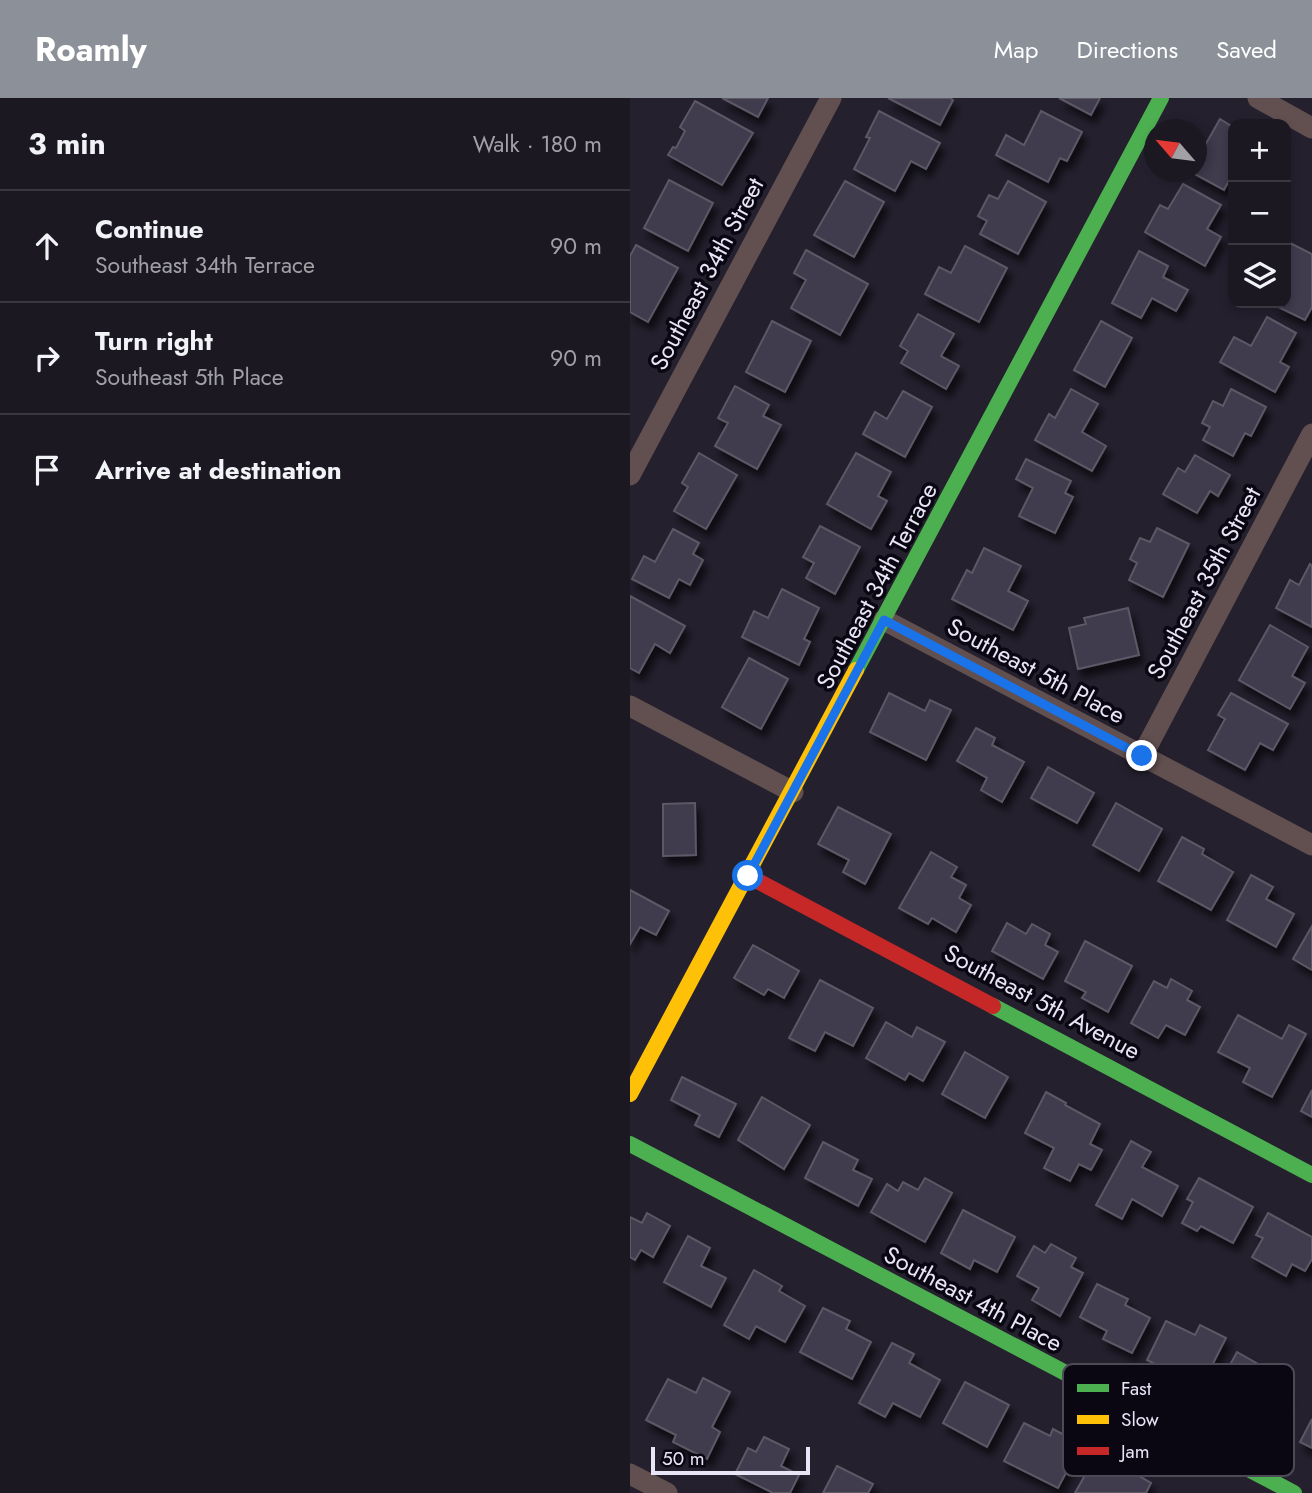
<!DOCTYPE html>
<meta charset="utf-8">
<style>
body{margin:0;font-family:Jost,sans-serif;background:#24212a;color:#f1f3f6}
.controls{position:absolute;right:21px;top:21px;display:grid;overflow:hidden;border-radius:14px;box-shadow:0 4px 10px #0003}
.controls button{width:63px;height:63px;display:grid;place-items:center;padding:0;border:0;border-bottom:2px solid #393740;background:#1b1822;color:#f1f3f6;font:35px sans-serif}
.compass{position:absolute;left:514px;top:21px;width:63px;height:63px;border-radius:50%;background:#1b1822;box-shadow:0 4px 10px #0003;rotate:298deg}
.scale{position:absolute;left:21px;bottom:18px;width:159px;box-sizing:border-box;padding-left:7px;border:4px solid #e8e5f7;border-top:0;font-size:19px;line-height:24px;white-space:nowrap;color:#e8e5f7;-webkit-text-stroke:5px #0a0712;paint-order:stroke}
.stop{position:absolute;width:21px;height:21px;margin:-16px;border:5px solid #1a73e8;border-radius:50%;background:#fff}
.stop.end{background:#1a73e8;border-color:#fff;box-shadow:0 2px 7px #0008}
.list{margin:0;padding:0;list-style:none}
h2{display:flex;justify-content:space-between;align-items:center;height:91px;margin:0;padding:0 28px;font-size:30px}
h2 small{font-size:23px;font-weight:400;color:#a0a0a5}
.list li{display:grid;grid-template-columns:46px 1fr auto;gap:21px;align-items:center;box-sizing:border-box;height:112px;padding:0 28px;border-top:2px solid #393740}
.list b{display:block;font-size:26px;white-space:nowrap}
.list p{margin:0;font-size:23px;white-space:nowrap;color:#a0a0a5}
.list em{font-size:23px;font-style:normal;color:#a0a0a5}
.icon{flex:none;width:38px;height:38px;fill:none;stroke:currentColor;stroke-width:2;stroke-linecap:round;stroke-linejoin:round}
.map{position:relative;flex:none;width:682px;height:1395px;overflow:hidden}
header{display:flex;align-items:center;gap:42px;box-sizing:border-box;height:98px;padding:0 35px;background:#8c9099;color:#fff}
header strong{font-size:33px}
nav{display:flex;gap:38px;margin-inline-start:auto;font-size:24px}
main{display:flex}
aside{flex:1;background:#1b1822}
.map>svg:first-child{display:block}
.building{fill:#403a4d;stroke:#5c5865;stroke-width:2;filter:url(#shadow)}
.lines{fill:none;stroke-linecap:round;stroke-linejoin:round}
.street{stroke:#61504f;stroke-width:21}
.fast{stroke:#4caf50;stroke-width:16}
.slow{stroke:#ffc107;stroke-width:16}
.jam{stroke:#c62828;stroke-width:16}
.route{stroke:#1a73e8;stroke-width:9}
.labels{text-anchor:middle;stroke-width:7;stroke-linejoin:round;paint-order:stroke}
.street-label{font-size:24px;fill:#e8e5f7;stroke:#0a0712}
.key{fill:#0a0712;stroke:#4d4a57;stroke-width:2}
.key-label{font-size:19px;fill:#e8e5f7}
</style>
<header>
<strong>Roamly</strong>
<nav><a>Map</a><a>Directions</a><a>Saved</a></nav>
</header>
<main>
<aside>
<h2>3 min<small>Walk · 180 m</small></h2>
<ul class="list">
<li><svg class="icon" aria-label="ahead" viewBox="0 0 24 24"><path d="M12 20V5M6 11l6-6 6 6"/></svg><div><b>Continue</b><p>Southeast 34th Terrace</p></div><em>90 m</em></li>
<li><svg class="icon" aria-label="right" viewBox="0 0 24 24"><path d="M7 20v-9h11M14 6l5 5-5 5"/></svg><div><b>Turn right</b><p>Southeast 5th Place</p></div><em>90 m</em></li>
<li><svg class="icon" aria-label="arrive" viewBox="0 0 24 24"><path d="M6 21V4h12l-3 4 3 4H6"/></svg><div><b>Arrive at destination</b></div></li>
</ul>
</aside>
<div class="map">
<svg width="682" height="1395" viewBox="0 0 682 1395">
<defs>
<filter id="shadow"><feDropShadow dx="4.5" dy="8" stdDeviation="3.5" flood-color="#0009"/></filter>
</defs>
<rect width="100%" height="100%" fill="#24202e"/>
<g class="building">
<polygon points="92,0 138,0 128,19"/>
<polygon points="258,0 320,0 323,2 310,27"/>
<polygon points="429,0 470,0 461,17"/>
<polygon points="65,3 123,35 92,87 38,57 43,49 46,50 55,33 50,29"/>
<polygon points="249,13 310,45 296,71 281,63 265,93 224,71 240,40 236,39"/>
<polygon points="411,13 452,34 437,63 430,60 418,84 366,57 376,37 394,47"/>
<polygon points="590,21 603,29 603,75 594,92 561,74 566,74 566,47 573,51"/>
<polygon points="39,82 83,105 58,153 14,130"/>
<polygon points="215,83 254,104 224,159 184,137"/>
<polygon points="378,83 416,104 388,156 350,136 357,123 348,118 359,97 368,101"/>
<polygon points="553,86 591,107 577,131 591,139 575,168 515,134 530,107 538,111"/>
<polygon points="660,145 682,156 682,209 675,222 644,207 656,205 656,182 659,177 656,175 656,154"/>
<polygon points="6,147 48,170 18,224 0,214 0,158"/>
<polygon points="335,148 377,170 349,224 295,196 309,169 321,175"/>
<polygon points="176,152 238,186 210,237 161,210 176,182 164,175"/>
<polygon points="509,153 538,168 533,179 558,192 546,213 522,200 511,220 482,205"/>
<polygon points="288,216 324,236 311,258 329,268 316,291 271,265 278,253 270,248"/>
<polygon points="637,219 666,235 650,264 659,269 645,294 590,264 604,239 621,248"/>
<polygon points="142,223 181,243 155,294 116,274"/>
<polygon points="471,223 502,240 475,289 444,272"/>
<polygon points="105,288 139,307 133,318 151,327 127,371 85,348 98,325 88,320"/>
<polygon points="441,291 468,306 452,334 476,348 462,373 405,342 419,316 425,320"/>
<polygon points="601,291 636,309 621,338 615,335 603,358 573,342 580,329 572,325 583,303 593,308"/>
<polygon points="273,293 302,309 275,359 233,336 245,314 257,321"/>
<polygon points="69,355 107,377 76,431 44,413 58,389 52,385"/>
<polygon points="226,355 261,374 248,398 257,403 241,431 197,406"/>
<polygon points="565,357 600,377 588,398 580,393 567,415 533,396 548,370 555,374"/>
<polygon points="396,361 441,383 435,395 443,399 425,435 389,418 403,390 386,381"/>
<polygon points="190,428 230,449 205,496 176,480 184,465 173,459"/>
<polygon points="527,430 559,446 533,499 499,482 507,465 500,461 510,440 520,444"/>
<polygon points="43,431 69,445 63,456 73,462 60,487 49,481 39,500 2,481 14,458 25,464"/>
<polygon points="354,450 391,468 378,493 398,503 383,532 322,501 337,472 342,475"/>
<polygon points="680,466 682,468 682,529 646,510 660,482 669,487"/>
<polygon points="152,491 189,510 174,541 180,544 169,567 112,539 124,513 138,520"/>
<polygon points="0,498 55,528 40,555 25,546 9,575 0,570"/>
<polygon points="498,510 509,557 448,571 439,530 456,526 454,520"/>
<polygon points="640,527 678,549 662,578 675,585 660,611 609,582"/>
<polygon points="119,560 158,581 131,631 92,609"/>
<polygon points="259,595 295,613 300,602 321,612 296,662 240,634"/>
<polygon points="601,595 658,626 643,652 630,645 615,672 578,652 595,621 588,617"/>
<polygon points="346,630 365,640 362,647 394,664 372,704 351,692 357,680 327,663"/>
<polygon points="418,669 464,695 447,725 401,700"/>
<polygon points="65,705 66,757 33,758 33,706"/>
<polygon points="486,705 532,731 509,773 463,747"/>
<polygon points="208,709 261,736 235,786 213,774 219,762 188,746"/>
<polygon points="552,739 574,751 572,756 603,774 581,812 528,783"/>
<polygon points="301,754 327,769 321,779 336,787 329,800 341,807 326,834 302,820 298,826 269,810"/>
<polygon points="621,777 643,789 636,801 664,816 646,849 597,822"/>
<polygon points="0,792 39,813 26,837 10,829 0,846"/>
<polygon points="377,825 396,836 402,826 420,836 415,847 428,854 413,881 362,853"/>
<polygon points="682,828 682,872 663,861"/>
<polygon points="455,843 502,868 478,914 452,900 456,894 435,883"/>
<polygon points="123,847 169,873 154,900 138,891 134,897 104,880"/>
<polygon points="541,881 562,893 557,902 570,909 555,937 536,927 528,940 501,925 524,883 537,890"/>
<polygon points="190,882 243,910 223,948 195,934 185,953 159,940"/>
<polygon points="608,917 652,941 659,927 676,936 642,999 613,984 620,970 588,954"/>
<polygon points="256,924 282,939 287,929 315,944 293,983 279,975 275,982 236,960"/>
<polygon points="335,954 378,979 355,1020 312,996"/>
<polygon points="52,979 106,1006 89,1039 65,1027 70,1017 41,1002"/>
<polygon points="682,992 682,1019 671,1013"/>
<polygon points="416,994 436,1005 435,1007 470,1026 460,1046 472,1052 461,1072 449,1066 440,1083 414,1070 424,1050 395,1035"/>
<polygon points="132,999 180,1027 154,1071 108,1042"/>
<polygon points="501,1043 521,1054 512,1069 548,1088 532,1118 502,1101 492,1121 466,1107"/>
<polygon points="193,1044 228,1062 223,1072 242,1081 228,1108 175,1080"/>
<polygon points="295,1080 322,1095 295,1144 241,1114 257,1086 268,1093 273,1084 288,1092"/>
<polygon points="569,1080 623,1109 603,1145 571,1128 567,1133 552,1125 563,1104 557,1101"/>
<polygon points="333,1112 385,1139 367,1174 344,1162 340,1171 311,1155"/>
<polygon points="17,1115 40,1128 23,1159 11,1152 5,1162 0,1159 0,1119 12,1125"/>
<polygon points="638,1115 682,1139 682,1161 675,1173 662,1166 656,1178 622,1159 633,1140 626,1137"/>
<polygon points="58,1138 80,1150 71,1168 96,1180 81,1209 34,1184"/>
<polygon points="421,1146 446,1160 441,1169 453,1175 430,1218 402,1202 409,1190 387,1178 404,1148 415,1155"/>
<polygon points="124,1172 152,1188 149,1193 175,1208 155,1244 126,1228 119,1241 94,1227"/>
<polygon points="467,1186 498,1201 495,1207 520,1220 502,1255 473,1241 477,1233 450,1219"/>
<polygon points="193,1210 220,1223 216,1231 241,1244 222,1281 170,1254"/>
<polygon points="536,1223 565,1237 570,1227 596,1240 571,1289 517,1262"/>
<polygon points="262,1245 284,1256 279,1265 310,1282 290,1319 263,1305 255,1319 229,1305"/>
<polygon points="607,1254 651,1279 646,1288 657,1294 642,1322 609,1303 605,1311 583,1298"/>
<polygon points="73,1280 100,1294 82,1329 90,1334 77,1361 43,1344 46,1337 16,1322 38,1281 66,1295"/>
<polygon points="335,1284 379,1307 357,1349 313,1325"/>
<polygon points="682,1321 682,1350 670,1344"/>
<polygon points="394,1325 420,1338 423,1331 451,1346 428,1390 374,1363"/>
<polygon points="134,1339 159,1351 151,1368 169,1377 160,1395 143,1395 105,1376 118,1350 126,1354"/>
<polygon points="468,1354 521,1385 516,1395 445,1395"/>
<polygon points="207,1368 243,1386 238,1395 193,1395"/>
</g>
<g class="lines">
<g class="street">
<polyline points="628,0 682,30"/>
<polyline points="0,377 201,0"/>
<polyline points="254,522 682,747"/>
<polyline points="0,608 163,694"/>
<polyline points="512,658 682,336"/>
<polyline points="0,1376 37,1395"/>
</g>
<g class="fast">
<polyline points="226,572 531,0"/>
<polyline points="363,908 682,1077"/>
<polyline points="0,1046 664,1395"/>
</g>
<polyline class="slow" points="0,996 226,572"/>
<polyline class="jam" points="118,778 363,908"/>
</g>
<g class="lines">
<polyline class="route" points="118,778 254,522 512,658"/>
</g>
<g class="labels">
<g class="street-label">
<text transform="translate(77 176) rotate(-62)" y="8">Southeast 34th Street</text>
<text transform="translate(574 485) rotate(-62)" y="8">Southeast 35th Street</text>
<text transform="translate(247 488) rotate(-62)" y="8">Southeast 34th Terrace</text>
<text transform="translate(406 573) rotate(28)" y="8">Southeast 5th Place</text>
<text transform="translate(412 904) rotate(28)" y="8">Southeast 5th Avenue</text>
<text transform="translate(343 1201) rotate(28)" y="8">Southeast 4th Place</text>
</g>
</g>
<rect x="433" y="1266" width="231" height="112" rx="10" class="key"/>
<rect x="447" y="1286" width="32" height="8" fill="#4caf50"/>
<rect x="447" y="1317" width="32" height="9" fill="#ffc107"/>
<rect x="447" y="1349" width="32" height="8" fill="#c62828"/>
<g class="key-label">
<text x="491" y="1297">Fast</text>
<text x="491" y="1328">Slow</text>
<text x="491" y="1360">Jam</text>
</g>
</svg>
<div class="controls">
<button>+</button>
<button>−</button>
<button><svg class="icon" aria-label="layers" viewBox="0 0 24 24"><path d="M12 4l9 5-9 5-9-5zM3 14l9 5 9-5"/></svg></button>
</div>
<svg class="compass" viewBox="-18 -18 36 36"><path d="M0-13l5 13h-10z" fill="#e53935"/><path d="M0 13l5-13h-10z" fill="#a0a0a5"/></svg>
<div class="scale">50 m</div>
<div class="stop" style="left:118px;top:778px"></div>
<div class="stop end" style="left:512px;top:658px"></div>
</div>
</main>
